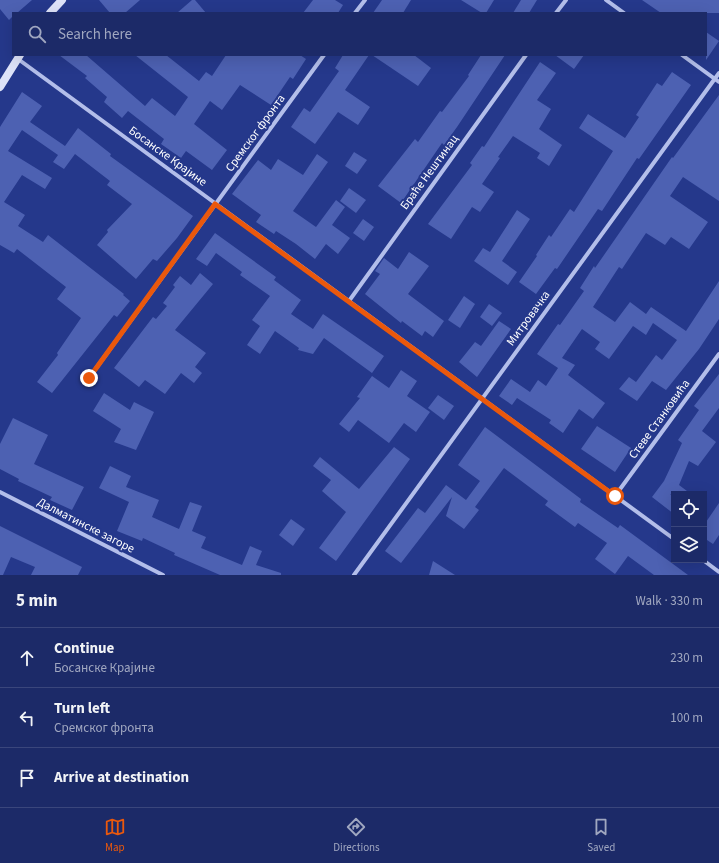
<!DOCTYPE html>
<meta charset="utf-8">
<style>
body{margin:0;font-family:"Source Sans 3",sans-serif;background:#25326e;color:#f1f3f6}
.controls{position:absolute;right:12px;bottom:12px;display:grid;overflow:hidden;border-radius:0px;box-shadow:0 4px 16px #0002}
.controls button{width:36px;height:36px;display:grid;place-items:center;padding:0;border:0;border-bottom:1px solid #3a467c;background:#1c2a68;color:#f1f3f6;font:20px sans-serif}
.stop{position:absolute;width:12px;height:12px;margin:-9px;border:3px solid #ea580c;border-radius:50%;background:#fff}
.stop.end{background:#ea580c;border-color:#fff;box-shadow:0 1px 4px #0008}
.list{margin:0;padding:0;list-style:none}
h2{display:flex;justify-content:space-between;align-items:center;height:52px;margin:0;padding:0 16px;font-size:17px}
h2 small{font-size:13px;font-weight:400;color:#a0a7c0}
.list li{display:grid;grid-template-columns:26px 1fr auto;gap:12px;align-items:center;box-sizing:border-box;height:60px;padding:0 16px;border-top:1px solid #3a467c}
.list b{display:block;font-size:15px;white-space:nowrap}
.list p{margin:0;font-size:13px;white-space:nowrap;color:#a0a7c0}
.list em{font-size:13px;font-style:normal;color:#a0a7c0}
.icon{flex:none;width:22px;height:22px;fill:none;stroke:currentColor;stroke-width:2;stroke-linecap:round;stroke-linejoin:round}
.map{position:relative;flex:none;width:719px;height:575px;overflow:hidden}
.search{position:absolute;background:#1c2a68;box-shadow:0 4px 16px #0002;left:12px;right:12px;top:12px;height:44px;display:flex;align-items:center;gap:10px;box-sizing:border-box;padding:0 14px;border-radius:0px;color:#a0a7c0;font-size:15px}
.sheet{height:232px;background:#1c2a68}
nav{display:flex;justify-content:space-around;align-items:center;box-sizing:border-box;height:56px;border-top:1px solid #3a467c;background:#1c2a68;font-size:11px;color:#a0a7c0}
nav a{display:grid;justify-items:center;gap:2px}
nav .on{color:#ea580c}
.map>svg:first-child{display:block}
.building{fill:#4d61b2}
.lines{fill:none;stroke-linecap:round;stroke-linejoin:round}
.street{stroke:#b3beea;stroke-width:4}
.secondary{stroke:#dde2f8;stroke-width:8}
.route{stroke:#ea580c;stroke-width:5}
.labels{text-anchor:middle;stroke-width:4;stroke-linejoin:round;paint-order:stroke}
.street-label{font-size:12px;fill:#fff;stroke:#25388b}
</style>
<div class="map">
<svg width="719" height="575" viewBox="0 0 719 575">
<rect width="100%" height="100%" fill="#25388b"/>
<g class="building">
<polygon points="0,0 32,0 17,13 13,13 13,16 9,20 0,9"/>
<polygon points="99,0 140,0 125,13 110,13"/>
<polygon points="192,0 195,0 206,13 177,13"/>
<polygon points="313,0 335,0 343,5 338,13 303,13"/>
<polygon points="382,0 411,0 403,13 373,13"/>
<polygon points="461,0 494,0 486,13 482,13"/>
<polygon points="521,0 537,0 529,13 513,13"/>
<polygon points="642,0 719,0 719,13 661,13"/>
<polygon points="706,32 719,41 706,60"/>
<polygon points="59,55 86,55 145,106 152,98 175,116 188,97 135,55 166,55 199,81 206,72 212,76 226,55 300,55 306,59 293,79 290,77 271,105 240,85 222,110 210,101 194,124 227,150 212,170 186,151 181,158 161,144 164,139 128,111 122,118 104,102 107,97 85,78 87,76"/>
<polygon points="343,55 369,55 345,90 370,107 358,125 338,112 315,144 291,127 304,108 310,112 339,71 335,68"/>
<polygon points="372,55 414,55 431,68 418,86"/>
<polygon points="481,55 505,55 457,127 444,145 442,143 401,203 378,186 415,139 418,142 440,111 442,112 469,76 468,75"/>
<polygon points="555,55 584,55 574,69"/>
<polygon points="540,62 556,73 537,100 551,109 539,129 562,145 549,166 537,158 540,153 513,136 498,157 500,158 482,184 494,192 480,212 472,207 451,239 428,224 472,165 470,163 482,146 484,147"/>
<polygon points="672,72 691,85 639,159 637,158 602,211 598,209 557,269 555,268 536,294 519,282 537,256 536,255 549,235 551,237 570,209 574,212 613,151 579,128 588,114 625,138 639,117 636,115 657,83 662,86"/>
<polygon points="22,92 42,106 30,122 65,146 78,128 111,154 110,156 193,216 177,238 157,261 153,259 136,279 97,245 108,232 107,230 132,204 107,185 110,181 75,154 64,169 53,162 58,155 22,130 8,151 52,178 45,189 22,175 4,202 25,215 18,226 43,242 48,235 124,294 123,295 130,301 117,317 114,315 52,393 37,382 58,355 57,353 81,318 57,299 66,287 17,249 14,253 0,245 0,127"/>
<polygon points="719,95 719,201 683,177 670,196 708,222 689,249 671,237 665,245 646,233 622,269 619,267 593,307 615,322 630,302 646,314 651,307 686,331 719,281 719,319 699,349 666,390 652,381 637,401 619,389 629,377 636,382 656,355 662,360 677,340 653,323 646,335 633,326 609,359 595,349 600,342 582,329 562,358 575,365 568,375 605,403 593,419 579,409 563,433 549,423 551,420 517,398 512,405 499,396 511,379 530,392 538,380 546,386 558,368 537,354 558,324 560,325 584,291 580,288 594,266 595,268 672,157 673,158"/>
<polygon points="354,152 367,160 357,174 345,166"/>
<polygon points="317,154 328,162 293,211 316,227 336,200 345,207 332,225 350,238 338,254 326,244 315,259 296,244 276,231 274,234 256,222 261,215 232,194 258,160 271,170 278,159 303,175"/>
<polygon points="349,188 366,200 356,213 340,201"/>
<polygon points="517,210 530,219 502,261 517,272 508,285 474,261 483,248 490,252"/>
<polygon points="363,219 374,227 364,241 353,233"/>
<polygon points="215,233 276,277 274,280 301,300 291,314 313,329 323,314 384,356 372,373 324,338 313,354 298,350 299,348 275,331 260,354 247,345 260,326 252,320 270,296 240,275 242,272 216,253 207,266 196,259"/>
<polygon points="409,252 429,266 408,294 444,321 433,337 425,331 422,336 402,321 401,323 365,294 380,274 375,271 384,258 398,269"/>
<polygon points="200,273 213,284 175,330 206,353 195,367 202,373 194,383 181,373 165,394 145,380 139,387 114,368 153,317 156,319 167,306 163,303 175,287 173,285 180,276 191,285"/>
<polygon points="464,296 475,304 460,328 448,320"/>
<polygon points="489,304 502,313 492,326 480,317"/>
<polygon points="499,321 511,329 477,377 459,362 475,342 481,346"/>
<polygon points="401,370 417,381 407,396 430,412 416,432 404,423 389,443 358,420 349,432 339,424 360,398 357,397 372,376 389,388"/>
<polygon points="719,374 719,408 702,431 716,442 698,466 689,461 679,485 691,494 670,494 674,497 674,514 652,497 664,481 682,443 678,440 699,410 694,406"/>
<polygon points="104,393 130,410 134,402 154,412 136,450 114,442 121,429 93,411"/>
<polygon points="438,395 454,406 444,420 428,408"/>
<polygon points="13,418 48,435 34,464 84,487 72,510 50,500 52,497 18,481 19,479 0,469 0,444"/>
<polygon points="597,426 631,448 615,472 581,449"/>
<polygon points="485,427 581,499 580,502 618,528 620,525 688,575 654,575 628,556 615,574 595,559 607,543 578,523 575,527 545,505 548,501 504,468 475,507 479,510 464,529 446,516 452,497 401,563 385,551 418,508 425,513 446,485 466,500 480,481 458,465"/>
<polygon points="394,447 410,459 336,561 319,548 346,512 322,491 331,480 313,466 320,457 359,489"/>
<polygon points="110,466 131,476 126,487 159,500 152,517 179,529 190,502 202,506 192,531 206,537 201,548 242,565 250,546 262,551 256,565 281,573 281,575 220,575 174,555 175,553 143,538 142,541 117,531 129,502 99,488"/>
<polygon points="719,503 719,535 713,544 704,538 704,525"/>
<polygon points="291,519 305,529 293,546 279,535"/>
<polygon points="0,526 82,567 78,575 31,575 35,567 11,557 3,575 0,575"/>
<polygon points="433,561 455,575 429,575"/>
</g>
<g class="lines">
<g class="street">
<polyline points="606,0 624,13"/>
<polyline points="355,13 365,0"/>
<polyline points="556,13 566,0"/>
<polyline points="682,55 719,82"/>
<polyline points="18,59 674,539"/>
<polyline points="349,301 526,55"/>
<polyline points="89,378 324,55"/>
<polyline points="0,492 163,575"/>
<polyline points="615,496 719,354"/>
<polyline points="703,560 719,572"/>
<polyline points="354,575 719,73"/>
</g>
<g class="secondary">
<polyline points="50,13 62,0"/>
<polyline points="0,87 20,55"/>
</g>
</g>
<g class="lines">
<polyline class="route" points="89,378 215,204 615,496"/>
</g>
<g class="labels">
<g class="street-label">
<text transform="translate(255 133) rotate(-54)" y="4">Сремског фронта</text>
<text transform="translate(168 156) rotate(36)" y="4">Босанске Крајине</text>
<text transform="translate(429 172) rotate(-54)" y="4">Браће Нештинац</text>
<text transform="translate(528 318) rotate(-54)" y="4">Митровачка</text>
<text transform="translate(659 419) rotate(-54)" y="4">Стеве Станковића</text>
<text transform="translate(86 525) rotate(27)" y="4">Далматинске загоре</text>
</g>
</g>
</svg>
<div class="controls">
<button><svg class="icon" aria-label="locate" viewBox="0 0 24 24"><circle cx="12" cy="12" r="6"/><path d="M12 2v4M12 18v4M2 12h4M18 12h4"/></svg></button>
<button><svg class="icon" aria-label="layers" viewBox="0 0 24 24"><path d="M12 4l9 5-9 5-9-5zM3 14l9 5 9-5"/></svg></button>
</div>
<div class="stop" style="left:615px;top:496px"></div>
<div class="stop end" style="left:89px;top:378px"></div>
<div class="search"><svg class="icon" aria-label="search" viewBox="0 0 24 24"><circle cx="10" cy="10" r="6"/><path d="M15 15l6 6"/></svg>Search here</div>
</div>
<section class="sheet">
<h2>5 min<small>Walk · 330 m</small></h2>
<ul class="list">
<li><svg class="icon" aria-label="ahead" viewBox="0 0 24 24"><path d="M12 20V5M6 11l6-6 6 6"/></svg><div><b>Continue</b><p>Босанске Крајине</p></div><em>230 m</em></li>
<li><svg class="icon" aria-label="left" viewBox="0 0 24 24"><path d="M17 20v-9H6M10 6l-5 5 5 5"/></svg><div><b>Turn left</b><p>Сремског фронта</p></div><em>100 m</em></li>
<li><svg class="icon" aria-label="arrive" viewBox="0 0 24 24"><path d="M6 21V4h12l-3 4 3 4H6"/></svg><div><b>Arrive at destination</b></div></li>
</ul>
</section>
<nav>
<a class="on"><svg class="icon" aria-label="map" viewBox="0 0 24 24"><path d="M3 6l6-2 6 2 6-2v14l-6 2-6-2-6 2zM9 4v14M15 6v14"/></svg>Map</a>
<a><svg class="icon" aria-label="directions" viewBox="0 0 24 24"><path d="M12 3l9 9-9 9-9-9zM9 14v-3h6M13 9l2 2-2 2"/></svg>Directions</a>
<a><svg class="icon" aria-label="saved" viewBox="0 0 24 24"><path d="M7 4h10v16l-5-4-5 4z"/></svg>Saved</a>
</nav>
